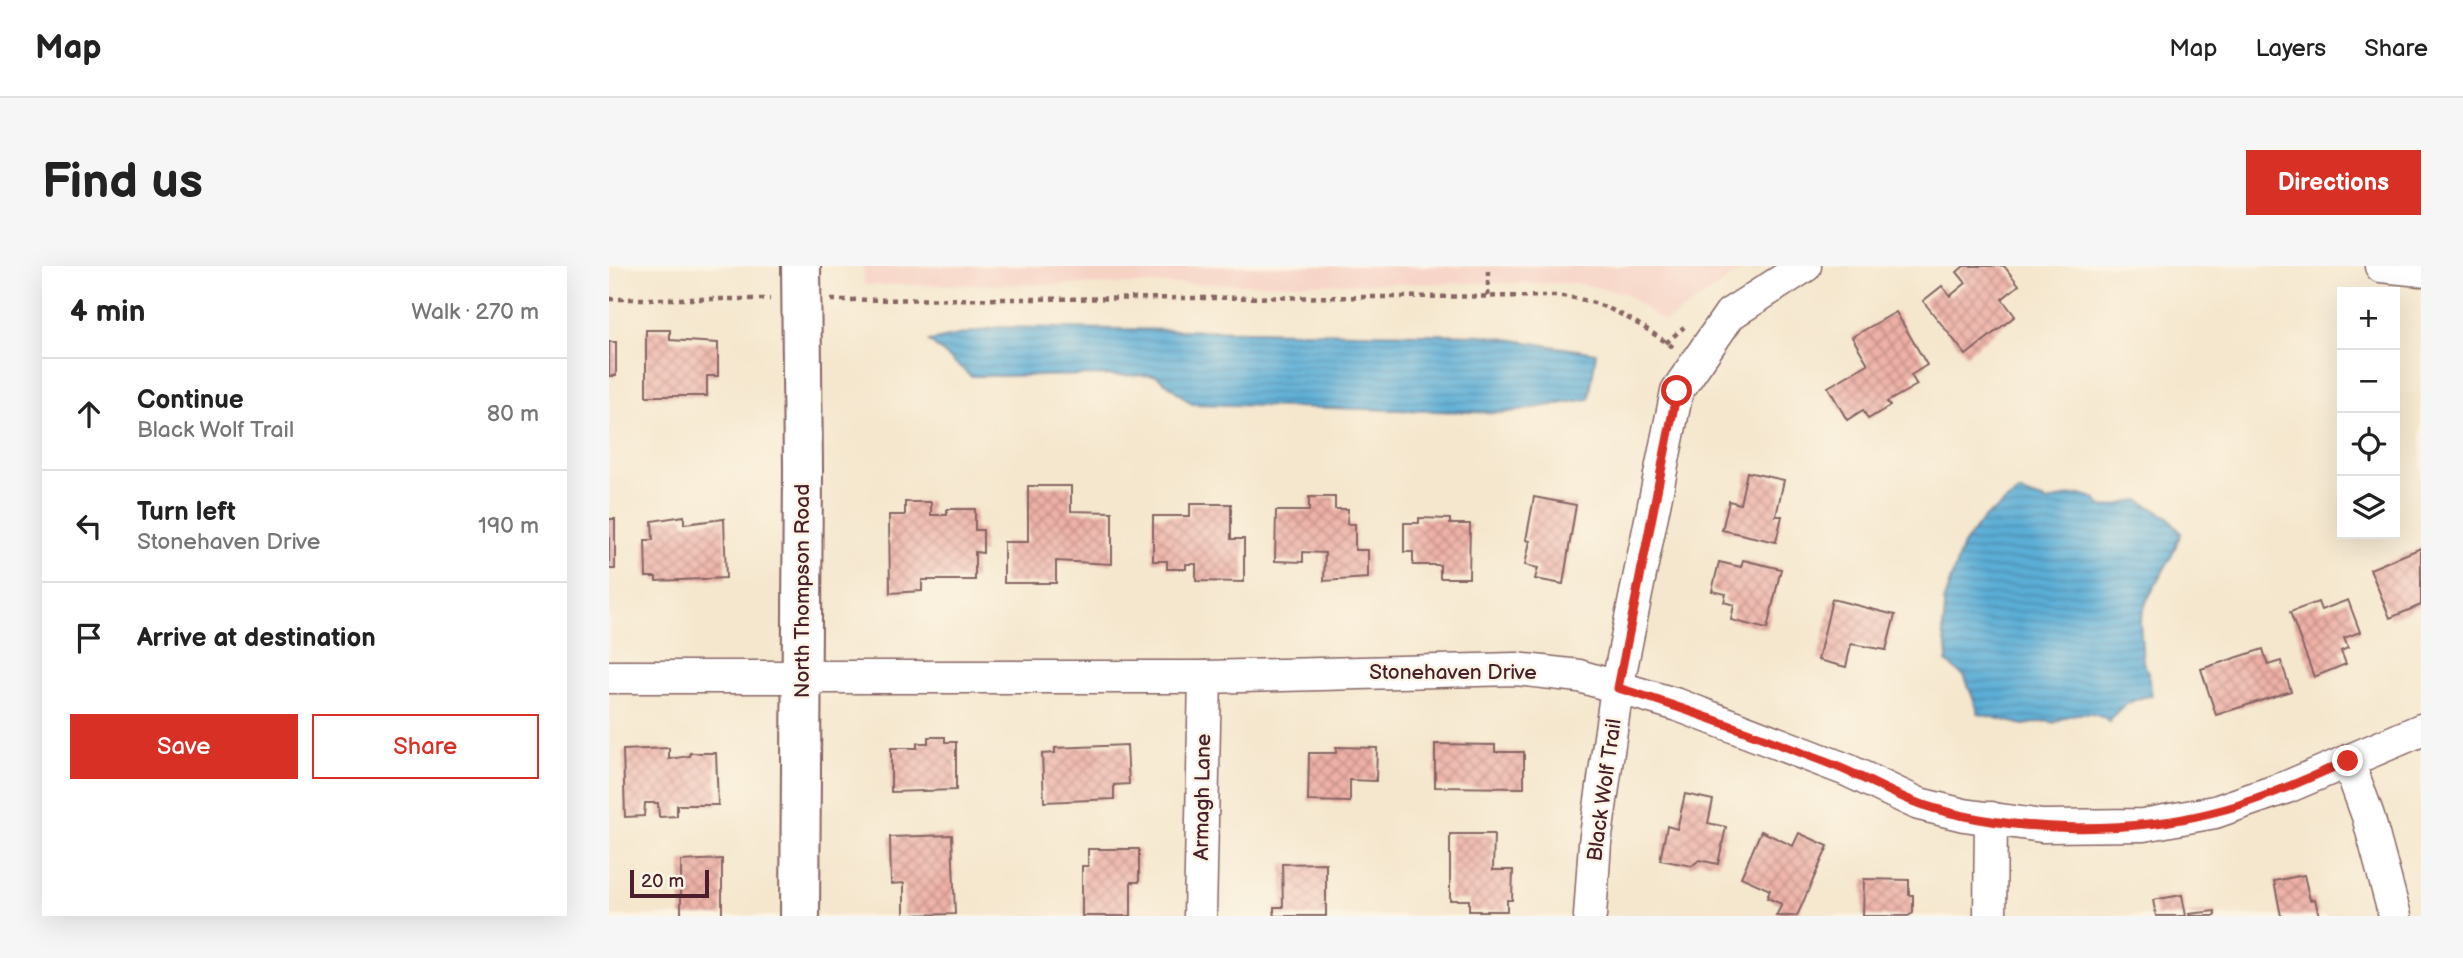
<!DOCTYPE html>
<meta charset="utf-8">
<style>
body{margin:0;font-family:"Balsamiq Sans",sans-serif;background:#f6f6f6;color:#222}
.controls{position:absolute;right:21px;top:21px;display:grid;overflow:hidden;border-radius:0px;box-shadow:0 7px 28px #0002}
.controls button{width:63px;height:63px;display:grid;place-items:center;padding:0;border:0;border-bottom:2px solid #e0e0e0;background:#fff;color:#222;font:35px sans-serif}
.scale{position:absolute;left:21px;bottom:18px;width:79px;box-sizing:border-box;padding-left:7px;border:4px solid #4a1f2b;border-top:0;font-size:19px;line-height:24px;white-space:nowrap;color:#4a1f2b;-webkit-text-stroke:5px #fcf5e5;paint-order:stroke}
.stop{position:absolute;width:21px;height:21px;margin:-16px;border:5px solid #d93025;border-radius:50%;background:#fff}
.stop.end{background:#d93025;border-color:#fff;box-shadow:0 2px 7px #0008}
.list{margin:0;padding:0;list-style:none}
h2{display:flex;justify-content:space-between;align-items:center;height:91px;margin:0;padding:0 28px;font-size:30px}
h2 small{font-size:23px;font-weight:400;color:#767676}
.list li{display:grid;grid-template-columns:46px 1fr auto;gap:21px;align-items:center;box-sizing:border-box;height:112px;padding:0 28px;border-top:2px solid #e0e0e0}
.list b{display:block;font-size:26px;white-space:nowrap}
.list p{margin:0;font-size:23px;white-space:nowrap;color:#767676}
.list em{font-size:23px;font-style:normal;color:#767676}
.actions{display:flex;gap:14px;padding:21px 28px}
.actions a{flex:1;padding:16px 0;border:2px solid #d93025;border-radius:0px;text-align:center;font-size:24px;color:#d93025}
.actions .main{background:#d93025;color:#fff}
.icon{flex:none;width:38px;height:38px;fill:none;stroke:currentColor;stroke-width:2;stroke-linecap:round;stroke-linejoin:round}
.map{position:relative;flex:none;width:1812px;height:650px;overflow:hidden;border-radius:0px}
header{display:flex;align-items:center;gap:42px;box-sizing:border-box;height:98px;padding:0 35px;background:#fff;border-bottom:2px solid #e0e0e0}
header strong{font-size:33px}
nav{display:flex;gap:38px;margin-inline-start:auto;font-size:24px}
.intro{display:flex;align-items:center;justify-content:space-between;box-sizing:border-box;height:168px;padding:0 42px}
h1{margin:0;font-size:49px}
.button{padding:18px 32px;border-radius:0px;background:#d93025;color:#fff;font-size:24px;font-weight:700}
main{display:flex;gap:42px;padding:0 42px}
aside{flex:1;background:#fff;border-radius:0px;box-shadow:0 7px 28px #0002}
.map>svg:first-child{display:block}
.built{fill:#f6d2c5}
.water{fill:url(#water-rules);stroke:#526680;stroke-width:2}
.building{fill:url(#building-cross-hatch)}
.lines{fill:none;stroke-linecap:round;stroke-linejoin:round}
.minor-casing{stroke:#866564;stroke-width:35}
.tertiary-casing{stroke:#866564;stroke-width:42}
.path{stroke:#866564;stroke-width:4.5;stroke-dasharray:5 5;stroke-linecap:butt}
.minor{stroke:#fff;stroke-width:32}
.tertiary{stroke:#fff;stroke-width:38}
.route{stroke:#d93025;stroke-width:9}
.labels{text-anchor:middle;stroke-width:5;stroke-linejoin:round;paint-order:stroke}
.street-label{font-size:21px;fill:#4a1f2b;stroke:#fcf5e5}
</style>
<header>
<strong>Map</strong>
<nav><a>Map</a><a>Layers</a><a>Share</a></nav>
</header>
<div class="intro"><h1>Find us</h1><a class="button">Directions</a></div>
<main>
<aside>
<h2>4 min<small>Walk · 270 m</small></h2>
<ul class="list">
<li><svg class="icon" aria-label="ahead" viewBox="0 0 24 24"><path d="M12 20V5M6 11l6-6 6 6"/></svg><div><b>Continue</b><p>Black Wolf Trail</p></div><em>80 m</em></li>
<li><svg class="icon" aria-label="left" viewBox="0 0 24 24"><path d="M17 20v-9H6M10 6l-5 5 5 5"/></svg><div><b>Turn left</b><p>Stonehaven Drive</p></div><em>190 m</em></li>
<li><svg class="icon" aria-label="arrive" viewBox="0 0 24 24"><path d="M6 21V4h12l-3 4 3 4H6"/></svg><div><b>Arrive at destination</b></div></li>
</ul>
<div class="actions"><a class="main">Save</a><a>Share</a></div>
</aside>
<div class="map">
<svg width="1812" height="650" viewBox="0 0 1812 650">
<defs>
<pattern id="water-rules" width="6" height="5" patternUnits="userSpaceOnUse" patternTransform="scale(1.75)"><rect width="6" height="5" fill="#5aadd6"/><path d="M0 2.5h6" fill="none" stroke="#4c8cae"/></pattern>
<pattern id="building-cross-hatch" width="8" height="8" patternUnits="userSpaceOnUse" patternTransform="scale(1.75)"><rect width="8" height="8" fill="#eeb1a7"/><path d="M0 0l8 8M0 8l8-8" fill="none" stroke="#c38f88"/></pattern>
</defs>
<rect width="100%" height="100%" fill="#fcf5e5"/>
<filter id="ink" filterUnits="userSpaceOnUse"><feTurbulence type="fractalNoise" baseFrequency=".0143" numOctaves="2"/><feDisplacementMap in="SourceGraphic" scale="14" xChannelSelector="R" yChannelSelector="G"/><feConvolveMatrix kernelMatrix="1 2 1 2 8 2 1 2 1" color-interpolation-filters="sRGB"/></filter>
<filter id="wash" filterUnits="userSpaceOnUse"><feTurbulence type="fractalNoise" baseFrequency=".00686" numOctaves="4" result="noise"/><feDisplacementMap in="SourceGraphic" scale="28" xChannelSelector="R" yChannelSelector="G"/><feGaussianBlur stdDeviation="1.57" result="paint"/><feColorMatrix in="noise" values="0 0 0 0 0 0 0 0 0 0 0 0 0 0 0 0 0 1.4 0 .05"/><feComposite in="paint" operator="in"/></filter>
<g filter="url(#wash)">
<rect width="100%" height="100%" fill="#f5e7ce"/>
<polygon class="built" points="255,0 1139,0 1056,57 1015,27 966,17 255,19"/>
<g class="water">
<polygon points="389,61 873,69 987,87 980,133 894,147 583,138 547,109 362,110 320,75"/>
<path d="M1410,226L1439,236C1454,231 1468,225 1484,232C1489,234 1490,239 1496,242L1530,234L1559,251L1572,267L1563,289L1538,334L1531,355L1534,396L1539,406L1543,430C1528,430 1505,443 1501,456C1484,443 1462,446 1445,457L1437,455L1415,459L1370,448L1356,411L1337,396C1342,386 1334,375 1334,363C1334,354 1338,345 1334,336L1354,279L1374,253Z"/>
</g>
<g id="blocks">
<g class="building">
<polygon points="1355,0 1395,0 1410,19 1393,33 1406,50 1357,89 1314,35 1333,20 1341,30 1357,17 1348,6"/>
<polygon points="1287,46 1318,99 1302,109 1308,119 1278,136 1281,140 1259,153 1254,144 1238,154 1219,121 1259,98 1243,71"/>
<polygon points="37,64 61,64 61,74 109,77 109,110 98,110 98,130 37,130"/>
<rect x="0" y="76" width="7" height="34"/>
<polygon points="1138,206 1175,214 1167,250 1173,250 1167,276 1113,264 1120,235 1131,238"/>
<polygon points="419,220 462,220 462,245 503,246 503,298 447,295 447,317 395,317 395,276 419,276"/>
<polygon points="700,231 726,231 726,243 739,243 738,258 746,258 746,284 759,284 759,312 715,315 716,287 694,286 694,296 666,295 667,245 700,245"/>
<polygon points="925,231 967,239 954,318 926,313 929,302 916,299 921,275 917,274"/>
<polygon points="296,236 322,236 322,249 338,249 338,243 366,243 366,264 374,264 374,287 366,286 366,314 313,314 313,325 281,327 280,249 296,249"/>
<polygon points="581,238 622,238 622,273 635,273 635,316 587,315 587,298 577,298 577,303 558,303 558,295 544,295 544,250 581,250"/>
<polygon points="75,250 75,258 115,253 117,312 47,315 47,311 37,311 36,274 44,274 43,255"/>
<polygon points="810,252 841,253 841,258 861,258 860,312 831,312 831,299 804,299 804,286 795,286 795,257 810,257"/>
<rect x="0" y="253" width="6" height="50"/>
<polygon points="1812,282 1812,339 1781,352 1761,303"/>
<polygon points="1134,294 1172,303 1158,363 1122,354 1125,339 1115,336 1117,328 1103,325 1110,296 1132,301"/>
<polygon points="1223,333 1286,349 1277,384 1242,378 1237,401 1209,394"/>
<polygon points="1739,334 1751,366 1735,372 1739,382 1732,385 1737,398 1705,411 1681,346 1709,336 1712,344"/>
<polygon points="1654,383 1659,399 1672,395 1682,425 1607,449 1592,403"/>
<polygon points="319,471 336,471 336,476 347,476 347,524 282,526 282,482 308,482 308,477 319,477"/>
<polygon points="826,478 886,479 886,486 915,486 915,522 826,521"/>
<polygon points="518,479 520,518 505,519 505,533 435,536 433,488 446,487 446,482"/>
<polygon points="727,481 768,482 767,515 741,514 741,536 699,535 700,487 727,487"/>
<polygon points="60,482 60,493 81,490 81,487 107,487 109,539 68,539 68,550 50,551 49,537 36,537 35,550 16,551 14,484"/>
<polygon points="1076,528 1104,534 1099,557 1117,561 1109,598 1090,594 1083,600 1051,594 1058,560 1068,563"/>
<polygon points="1152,565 1184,580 1190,567 1219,580 1188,650 1167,650 1173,638 1158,632 1161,624 1132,611"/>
<polygon points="841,568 885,568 884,604 904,604 903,634 898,634 898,645 860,645 860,634 841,634"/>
<polygon points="343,569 346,648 295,649 295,617 282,618 281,571"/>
<polygon points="479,583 530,583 530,616 522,616 522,650 473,650 473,600 479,600"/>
<polygon points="113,593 113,650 72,650 72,595"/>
<polygon points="717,597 717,650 665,650 665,641 674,641 673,598"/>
<polygon points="1695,609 1701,634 1706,633 1710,650 1672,650 1665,615"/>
<polygon points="1255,613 1300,614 1300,629 1304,629 1304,647 1299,650 1254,650"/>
<polygon points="1573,629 1577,650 1547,650 1544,634"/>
<polygon points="1606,645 1606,650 1580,650 1580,648"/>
</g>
</g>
</g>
<g filter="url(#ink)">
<use href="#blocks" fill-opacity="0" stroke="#866564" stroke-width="2"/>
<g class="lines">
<defs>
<g id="minor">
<polyline points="1772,0 1812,4"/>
<polyline points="0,411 596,411 907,403 970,410 1069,439 1238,504 1310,538 1355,549 1433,560 1534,559 1606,546 1678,521 1812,464"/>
<polyline points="1739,495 1759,550 1786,650"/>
<polyline points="591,650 596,411"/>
<polyline points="981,650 986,577 1008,422 1068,125 1121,48 1196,0"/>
<polyline points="1381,650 1382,552"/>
</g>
<polyline id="tertiary" points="191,650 194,204 192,0"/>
</defs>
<use href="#minor" class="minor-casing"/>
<use href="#tertiary" class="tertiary-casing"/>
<g class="path">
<polyline points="879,30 879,0"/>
<polyline points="0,33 161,33"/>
<path d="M222,34L954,30C998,36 1028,56 1064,81"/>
<polyline points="1057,77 1075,61"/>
</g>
<use href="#minor" class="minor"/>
<use href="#tertiary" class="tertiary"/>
</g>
</g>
<g class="lines" filter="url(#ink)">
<path class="route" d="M1068,125L1009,422C1083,444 1156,472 1229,501C1256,512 1283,528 1311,538C1398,567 1517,569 1605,546C1651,535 1696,513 1739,495"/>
</g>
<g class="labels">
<g class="street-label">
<text transform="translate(193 325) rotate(-90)" y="7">North Thompson Road</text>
<text x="844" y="413">Stonehaven Drive</text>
<text transform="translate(995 524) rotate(-82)" y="7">Black Wolf Trail</text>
<text transform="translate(593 531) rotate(-89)" y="7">Armagh Lane</text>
</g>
</g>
</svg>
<div class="controls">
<button>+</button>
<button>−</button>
<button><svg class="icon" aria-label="locate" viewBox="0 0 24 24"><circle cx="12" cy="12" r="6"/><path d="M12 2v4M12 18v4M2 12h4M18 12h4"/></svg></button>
<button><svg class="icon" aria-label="layers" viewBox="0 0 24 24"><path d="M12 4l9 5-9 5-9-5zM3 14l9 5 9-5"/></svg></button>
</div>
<div class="scale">20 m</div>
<div class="stop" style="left:1068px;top:125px"></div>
<div class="stop end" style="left:1739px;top:495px"></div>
</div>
</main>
